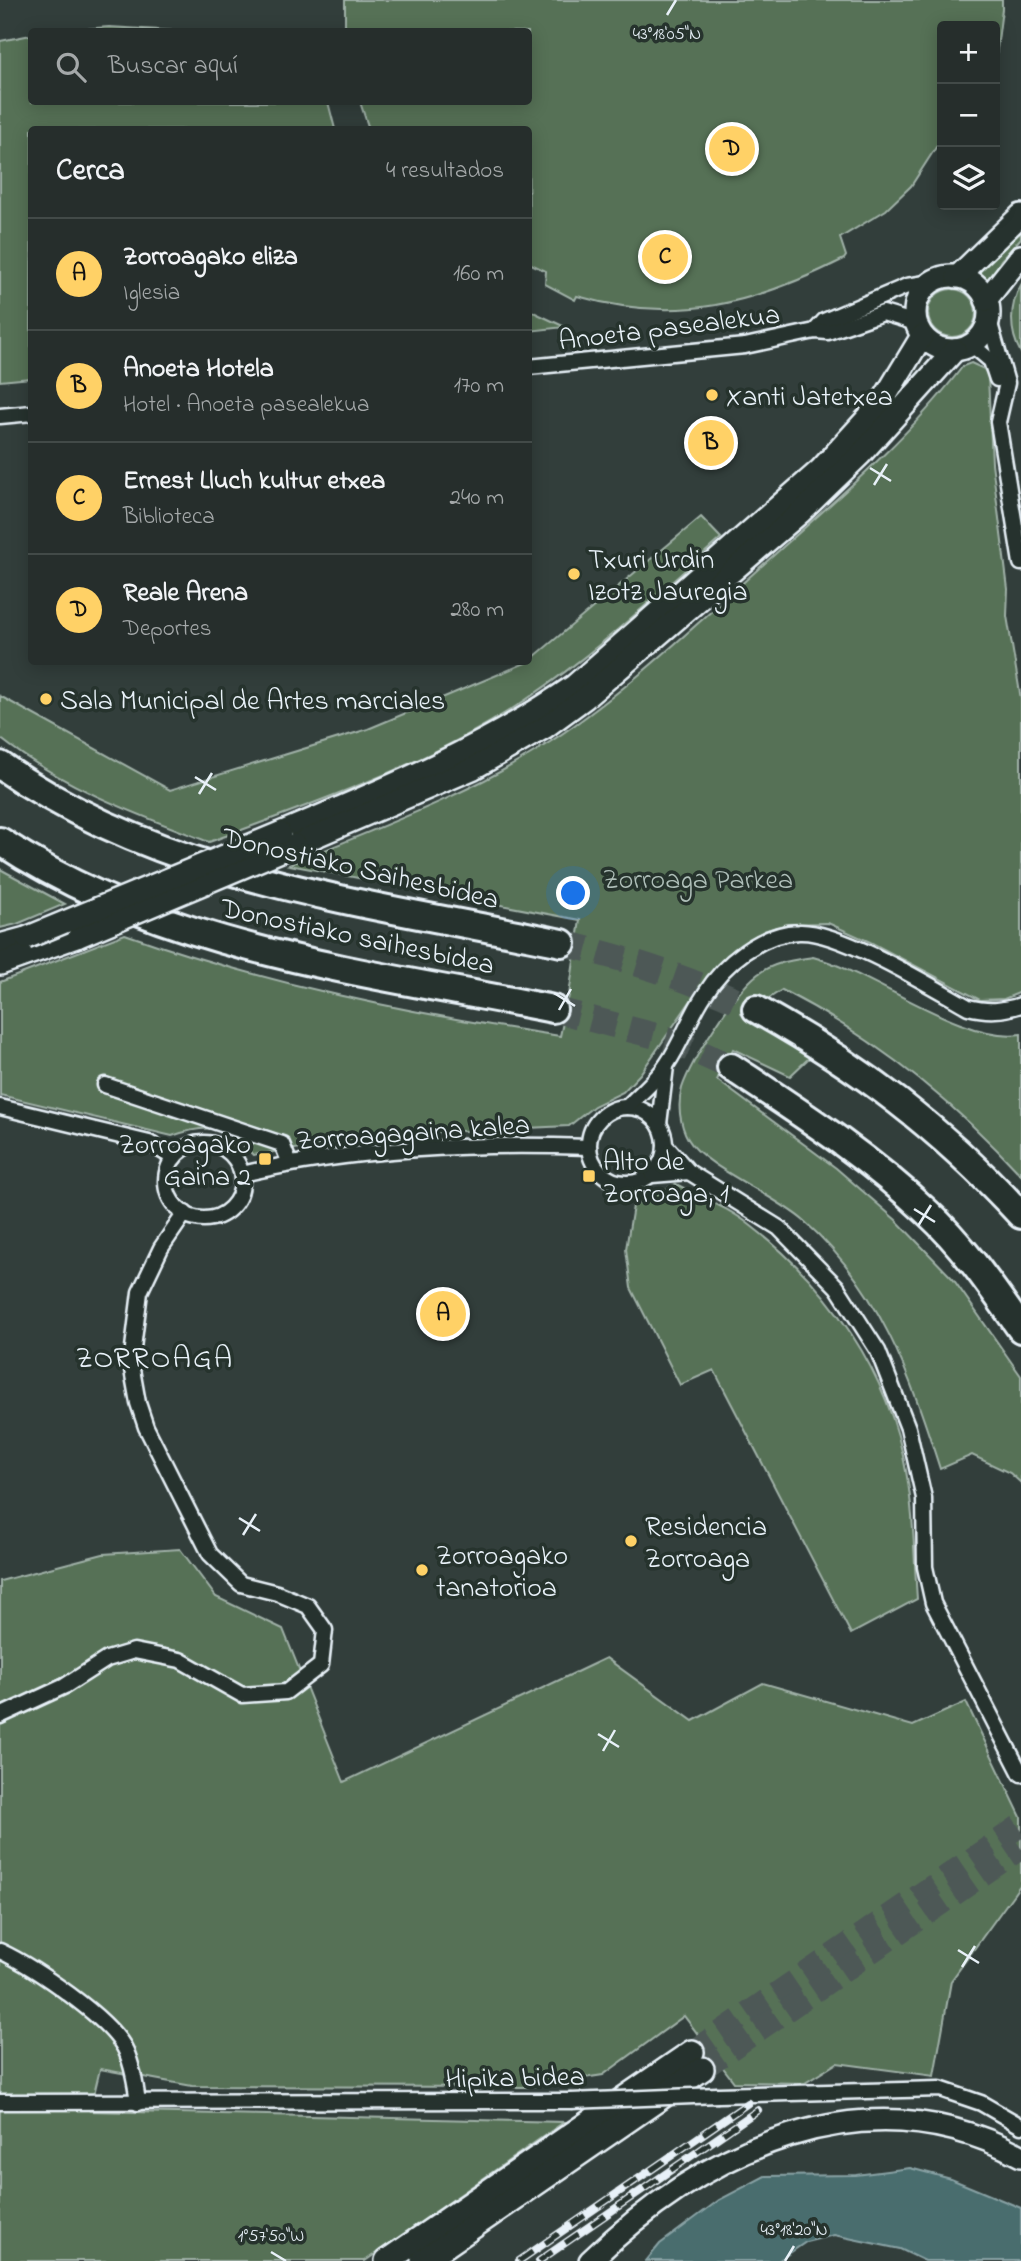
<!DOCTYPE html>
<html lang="es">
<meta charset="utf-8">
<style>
body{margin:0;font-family:"Indie Flower",sans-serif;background:#2e3634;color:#f1f3f6}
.controls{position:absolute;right:21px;top:21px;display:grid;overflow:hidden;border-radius:7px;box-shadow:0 4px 18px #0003}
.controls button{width:63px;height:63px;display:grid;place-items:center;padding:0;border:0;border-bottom:2px solid #424a48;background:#262e2c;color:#f1f3f6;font:35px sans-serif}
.you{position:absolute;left:574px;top:894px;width:24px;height:24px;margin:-18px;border:5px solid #fff;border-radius:50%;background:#1a73e8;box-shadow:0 0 0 10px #1a73e833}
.badge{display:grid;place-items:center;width:46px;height:46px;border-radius:50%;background:#ffd166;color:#111;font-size:23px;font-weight:700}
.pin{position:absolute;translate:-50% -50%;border:4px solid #fff;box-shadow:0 2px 7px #0006}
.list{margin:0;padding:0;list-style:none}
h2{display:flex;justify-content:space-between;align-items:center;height:91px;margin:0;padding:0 28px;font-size:30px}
h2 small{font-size:23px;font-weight:400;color:#a4a8a9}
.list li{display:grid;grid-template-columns:46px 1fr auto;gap:21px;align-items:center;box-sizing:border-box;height:112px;padding:0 28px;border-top:2px solid #424a48}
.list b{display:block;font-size:26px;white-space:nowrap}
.list p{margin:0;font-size:23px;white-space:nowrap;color:#a4a8a9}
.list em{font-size:23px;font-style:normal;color:#a4a8a9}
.icon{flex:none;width:38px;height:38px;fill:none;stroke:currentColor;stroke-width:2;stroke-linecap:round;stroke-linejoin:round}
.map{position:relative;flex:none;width:1021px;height:2261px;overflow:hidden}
.search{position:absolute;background:#262e2c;box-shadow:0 4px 18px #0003;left:28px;top:28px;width:504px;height:77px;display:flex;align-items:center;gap:18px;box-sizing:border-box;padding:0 24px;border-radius:7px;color:#a4a8a9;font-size:26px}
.panel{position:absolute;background:#262e2c;box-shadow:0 4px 18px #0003;left:28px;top:126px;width:504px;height:539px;border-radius:7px}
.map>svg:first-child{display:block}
.green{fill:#577157;stroke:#a0b1a8;stroke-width:2}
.water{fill:#496d6e;stroke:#89a2a5;stroke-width:2}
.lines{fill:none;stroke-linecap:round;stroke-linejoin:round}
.primary-tunnel{stroke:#4d5957;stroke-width:23;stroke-dasharray:23 11;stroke-linecap:butt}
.highway-tunnel{stroke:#4d5957;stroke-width:26;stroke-dasharray:26 13;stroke-linecap:butt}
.street-casing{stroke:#e8f1f8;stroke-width:19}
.secondary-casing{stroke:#e8f1f8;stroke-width:26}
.primary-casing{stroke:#e8f1f8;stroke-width:28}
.highway-casing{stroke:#e8f1f8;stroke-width:32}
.street{stroke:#26332d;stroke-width:14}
.secondary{stroke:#26332d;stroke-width:21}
.primary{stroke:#26332d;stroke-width:23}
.highway{stroke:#26332d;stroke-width:26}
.rail-casing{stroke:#e8f1f8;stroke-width:8}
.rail{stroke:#26332d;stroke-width:5;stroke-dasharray:16;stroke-linecap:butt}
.street-bridge-casing{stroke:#e8f1f8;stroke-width:19;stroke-linecap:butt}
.secondary-bridge-casing{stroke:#e8f1f8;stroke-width:26;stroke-linecap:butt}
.street-bridge{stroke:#26332d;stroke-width:14}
.secondary-bridge{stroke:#26332d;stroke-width:21}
.ticks{fill:none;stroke:#e8f1f8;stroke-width:2.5}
.poi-dot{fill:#ffd166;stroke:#26332d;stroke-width:2.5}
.labels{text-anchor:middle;stroke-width:7;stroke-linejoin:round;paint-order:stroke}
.street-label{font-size:28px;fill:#e8f1f8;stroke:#26332d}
.poi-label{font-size:28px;fill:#e8f1f8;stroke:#26332d;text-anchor:start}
.park-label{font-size:28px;fill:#aebeb8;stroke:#26332d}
.neighbourhood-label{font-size:30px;letter-spacing:2px;fill:#e8f1f8;stroke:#26332d}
.ticks-label{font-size:18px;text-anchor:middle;fill:#e8f1f8;stroke:#26332d;stroke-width:7;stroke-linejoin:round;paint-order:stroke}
</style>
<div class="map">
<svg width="1021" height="2261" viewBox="0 0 1021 2261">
<rect width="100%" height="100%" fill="#323e3b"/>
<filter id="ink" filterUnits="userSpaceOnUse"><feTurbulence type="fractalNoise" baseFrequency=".0143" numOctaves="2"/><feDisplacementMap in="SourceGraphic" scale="14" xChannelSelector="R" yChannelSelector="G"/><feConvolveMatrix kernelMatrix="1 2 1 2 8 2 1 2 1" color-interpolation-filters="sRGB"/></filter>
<g filter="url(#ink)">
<g class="green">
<path d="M345,0H1002V9L995,65V26H942V138L911,186L886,210L840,238L846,256L844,259C754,304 677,325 577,296L575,300L545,284L546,271L529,263L528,130H370L368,126L360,102H528V32L345,31Z"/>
<polygon points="109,27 178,31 57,31"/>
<polygon points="31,35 32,102 328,102 335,129 32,130 31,378 0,381 0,41"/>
<polygon points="1021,228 1021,238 1001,260 989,281 977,271"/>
<path d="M1021,285V353C1009,332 1009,306 1021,285Z"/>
<circle cx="952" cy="313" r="24"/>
<polygon points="529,310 565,327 529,331"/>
<path d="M971,363L984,369L988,376L992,463L1008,589L1007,616L1021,699V992L1004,999L980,1000L870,942L828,923L787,924L764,931L734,949L708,976L640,1074L623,1092L594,1106L569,1126L399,1134L253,1155C226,1125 209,1123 172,1136L0,1095V982L125,934C266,984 412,1014 560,1036L569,995L580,920L289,865C373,829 462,798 539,749C618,699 687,633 756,571C828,506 905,443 963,366Z"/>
<path d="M701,517L721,538C657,595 595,654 524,701C428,765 316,802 209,842C136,814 62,787 0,738V696L170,790L368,729L528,662Z"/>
<polygon points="0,869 65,904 17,924 0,928"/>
<path d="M813,957C874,973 962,1043 1021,1034V1175C953,1101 872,1036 782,990L763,1002L754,1017L810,1057L790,1076L733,1049L717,1080L836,1168L896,1220L953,1279L1021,1376V1483L1010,1473L972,1455L940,1469C910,1375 880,1288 804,1221C775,1195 704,1167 688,1139C680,1125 677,1105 682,1088C691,1061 735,991 758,974C774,962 795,960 813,957Z"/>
<path d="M676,1184C700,1197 729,1208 750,1225C829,1286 889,1372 906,1471C914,1513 914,1557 917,1599L851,1634L714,1370L680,1385L631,1288L626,1249L633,1206Z"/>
<polygon points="180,1549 216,1597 283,1629 344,1782 606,1658 693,1721 763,1683 913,1726 966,1702 1021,1817 1021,1884 951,1981 934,2076 837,2063 805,2083 734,2082 684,2016 603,2075 526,2087 192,2086 100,2069 90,2111 564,2122 365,2261 0,2261 0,1581 103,1554"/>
</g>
<polygon class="water" points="910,2168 951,2179 1021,2208 1021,2261 925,2261 900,2249 834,2235 806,2242 778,2261 646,2261 660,2244 719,2200 765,2176 856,2175"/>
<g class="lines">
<g class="primary-tunnel">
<polyline points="692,2052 1021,1825"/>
<polyline points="702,2069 1021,1848"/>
</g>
<g class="highway-tunnel">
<path d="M562,943C630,959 693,980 756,1009"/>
<polyline points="553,1009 671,1040 731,1067"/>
</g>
<defs>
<g id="street">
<polyline points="988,317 1007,383 998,422 1021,563"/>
<polyline points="815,331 824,321 907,286 932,282"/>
<polyline points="971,344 991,361 997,379"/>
<polyline points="528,367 745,346 815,331 828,332 883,313 916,323"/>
<polyline points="0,416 32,413"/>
<polyline points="105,1085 282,1144 290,1164"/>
<circle cx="627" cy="1145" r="38"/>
<polyline points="0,1107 149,1143 174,1158"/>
<path d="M627,1107C640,1093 657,1080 667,1064C682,1042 690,1016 705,994C724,963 761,933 799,932C839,930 931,986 968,1007C988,1012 1002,1011 1021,1005"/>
<polyline points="659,1124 666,1066"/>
<circle cx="204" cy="1181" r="38"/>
<polyline points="665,1145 689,1172 779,1228 837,1287 878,1351 908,1428 924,1498 925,1567 933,1603 1021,1774"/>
<path d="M242,1174C356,1148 472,1143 589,1147"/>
<polyline points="652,1175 689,1172"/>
<polyline points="0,1716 65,1686 107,1659 134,1651 180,1660 242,1695 286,1692 321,1665 325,1630 308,1606 277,1593 241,1584 210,1554 146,1427 138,1403 131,1364 140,1292 161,1248 185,1213"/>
<path d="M0,1951C32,1966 112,2019 126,2051C133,2067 136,2086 138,2103"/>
<polyline points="718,2095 940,2089 981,2103 1021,2126"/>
<polyline points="0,2102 571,2101"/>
</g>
<g id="secondary">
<circle cx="952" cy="313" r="37"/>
<polyline points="957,277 1021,215"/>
<polyline points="986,300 1021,256"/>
<path d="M280,833C383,790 483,749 575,685L820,470L882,402L922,336"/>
<polyline points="295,845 474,768 544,728 585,698 801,512 860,455 955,350"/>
<polyline points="0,945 26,938"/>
<polyline points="0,964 79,936"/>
<path d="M590,2261C706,2148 866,2073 1021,2156"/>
</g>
<g id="primary">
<polyline points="387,2261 692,2052"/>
<polyline points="423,2261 702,2069"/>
</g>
<g id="highway">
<path d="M0,765C166,881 369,903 562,943"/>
<path d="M0,841C162,949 366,972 553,1009"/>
<path d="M756,1009C860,1067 941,1128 1021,1215"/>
<path d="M731,1067C799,1112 868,1156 928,1213C964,1246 992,1288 1021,1329"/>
</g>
</defs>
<use href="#street" class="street-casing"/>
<use href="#secondary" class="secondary-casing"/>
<use href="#primary" class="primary-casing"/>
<use href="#highway" class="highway-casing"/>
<use href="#street" class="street"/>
<use href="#secondary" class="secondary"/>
<use href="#primary" class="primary"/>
<use href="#highway" class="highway"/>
<defs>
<g id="rail">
<polyline points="519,2261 748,2103"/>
<polyline points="539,2261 758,2110"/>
</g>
</defs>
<use href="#rail" class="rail-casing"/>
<use href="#rail" class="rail"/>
<defs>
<polyline id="street-bridge" points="571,2101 718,2095"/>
<g id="secondary-bridge">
<polyline points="79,936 295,845"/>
<polyline points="26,938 280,833"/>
</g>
</defs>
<use href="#street-bridge" class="street-bridge-casing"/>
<use href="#secondary-bridge" class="secondary-bridge-casing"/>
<use href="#street-bridge" class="street-bridge"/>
<use href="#secondary-bridge" class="secondary-bridge"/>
</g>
</g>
<path class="ticks" d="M667,15L676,0M870,468L891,481M874,485L887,464M195,777L216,790M199,794L212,773M554,993L575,1006M559,1010L571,989M914,1209L935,1222M918,1226L931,1205M239,1518L260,1531M243,1535L256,1514M598,1734L619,1747M603,1751L615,1730M958,1950L979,1963M962,1967L975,1946M271,2252L286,2261M785,2261L794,2246"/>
<g class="poi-dot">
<circle cx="712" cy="395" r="7"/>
<circle cx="574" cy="574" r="7"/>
<circle cx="46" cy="699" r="7"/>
<rect x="258" y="1152" width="14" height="14" rx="3.5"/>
<rect x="582" y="1169" width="14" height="14" rx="3.5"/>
<circle cx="631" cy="1541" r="7"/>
<circle cx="422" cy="1570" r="7"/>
</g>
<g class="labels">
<g class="street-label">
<text transform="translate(669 326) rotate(-7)" y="10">Anoeta pasealekua</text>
<text transform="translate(361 867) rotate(13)" y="10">Donostiako Saihesbidea</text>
<text transform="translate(358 935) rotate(12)" y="10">Donostiako saihesbidea</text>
<text transform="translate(413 1131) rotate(-4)" y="10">Zorroagagaina kalea</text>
<text transform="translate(515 2076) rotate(-1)" y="10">Hipika bidea</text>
</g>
<g class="poi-label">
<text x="726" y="405">Xanti Jatetxea</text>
<text x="588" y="568">Txuri Urdin<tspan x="588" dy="32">Izotz Jauregia</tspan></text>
<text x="60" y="709">Sala Municipal de Artes marciales</text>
<text x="251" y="1153" text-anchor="end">Zorroagako<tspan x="251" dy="32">Gaina 2</tspan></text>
<text x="603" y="1170">Alto de<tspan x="603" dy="32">Zorroaga, 1</tspan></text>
<text x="645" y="1535">Residencia<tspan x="645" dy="32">Zorroaga</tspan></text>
<text x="436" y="1564">Zorroagako<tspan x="436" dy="32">tanatorioa</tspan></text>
</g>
<g class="park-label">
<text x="698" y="888">Zorroaga Parkea</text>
</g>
<g class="neighbourhood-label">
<text x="155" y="1367">ZORROAGA</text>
</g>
</g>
<g class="ticks-label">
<text x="667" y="39">43°18'05"N</text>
<text x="794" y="2235">43°18'20"N</text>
<text x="271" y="2241">1°57'50"W</text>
</g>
</svg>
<div class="controls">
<button>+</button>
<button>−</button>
<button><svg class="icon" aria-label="layers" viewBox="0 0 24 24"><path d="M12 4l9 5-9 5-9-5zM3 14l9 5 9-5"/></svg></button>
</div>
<div class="you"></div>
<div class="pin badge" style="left:443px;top:1314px">A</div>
<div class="pin badge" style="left:711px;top:443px">B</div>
<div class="pin badge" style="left:665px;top:257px">C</div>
<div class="pin badge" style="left:732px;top:149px">D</div>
<div class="search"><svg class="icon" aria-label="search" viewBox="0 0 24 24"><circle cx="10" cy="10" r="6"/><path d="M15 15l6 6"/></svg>Buscar aquí</div>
<section class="panel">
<h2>Cerca<small>4 resultados</small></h2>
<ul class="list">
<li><span class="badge">A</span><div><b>Zorroagako eliza</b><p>Iglesia</p></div><em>160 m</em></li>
<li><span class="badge">B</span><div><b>Anoeta Hotela</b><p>Hotel · Anoeta pasealekua</p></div><em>170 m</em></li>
<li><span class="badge">C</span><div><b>Ernest Lluch kultur etxea</b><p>Biblioteca</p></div><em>240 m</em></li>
<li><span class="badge">D</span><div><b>Reale Arena</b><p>Deportes</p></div><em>280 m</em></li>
</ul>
</section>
</div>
